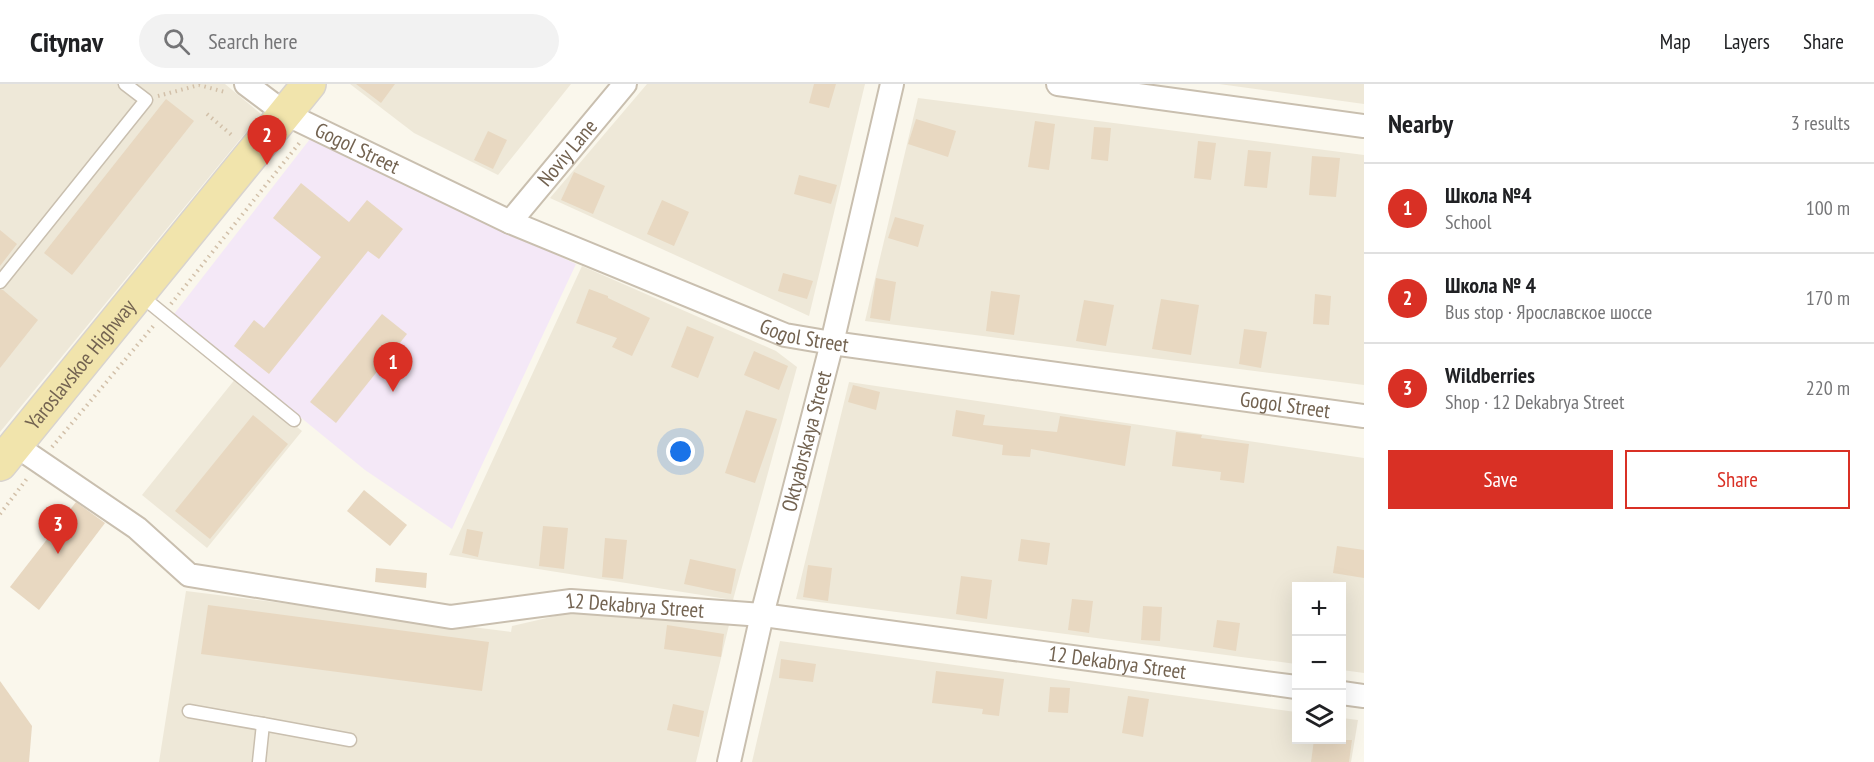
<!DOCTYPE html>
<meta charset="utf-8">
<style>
body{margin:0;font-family:"PT Sans Narrow",sans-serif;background:#f2f2f2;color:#202124}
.controls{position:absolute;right:18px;bottom:18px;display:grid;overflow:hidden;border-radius:0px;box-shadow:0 6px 24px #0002}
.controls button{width:54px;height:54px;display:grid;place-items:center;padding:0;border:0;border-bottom:2px solid #e0e0e0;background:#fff;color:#202124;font:30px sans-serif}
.you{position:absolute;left:681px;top:368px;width:21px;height:21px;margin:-15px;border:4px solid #fff;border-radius:50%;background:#1a73e8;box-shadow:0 0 0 9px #1a73e833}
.badge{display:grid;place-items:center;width:39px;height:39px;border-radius:50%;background:#d93025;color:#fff;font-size:20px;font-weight:700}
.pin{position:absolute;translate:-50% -50px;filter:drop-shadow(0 2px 3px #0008)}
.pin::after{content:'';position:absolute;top:32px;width:21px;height:18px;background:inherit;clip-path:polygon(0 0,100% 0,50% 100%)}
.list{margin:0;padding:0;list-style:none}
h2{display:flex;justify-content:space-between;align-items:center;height:78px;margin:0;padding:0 24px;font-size:26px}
h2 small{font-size:20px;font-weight:400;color:#757577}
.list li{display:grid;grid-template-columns:39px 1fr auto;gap:18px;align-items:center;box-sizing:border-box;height:90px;padding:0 24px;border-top:2px solid #e0e0e0}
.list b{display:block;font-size:22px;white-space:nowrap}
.list p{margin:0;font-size:20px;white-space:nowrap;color:#757577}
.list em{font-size:20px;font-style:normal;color:#757577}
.actions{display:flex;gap:12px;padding:18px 24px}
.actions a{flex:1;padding:14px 0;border:2px solid #d93025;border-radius:0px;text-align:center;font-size:21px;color:#d93025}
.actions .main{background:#d93025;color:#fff}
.icon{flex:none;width:33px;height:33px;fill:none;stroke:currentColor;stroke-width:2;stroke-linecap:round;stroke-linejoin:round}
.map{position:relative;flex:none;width:1364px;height:678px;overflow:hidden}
header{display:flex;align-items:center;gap:36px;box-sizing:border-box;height:84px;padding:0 30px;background:#fff;border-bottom:2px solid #e0e0e0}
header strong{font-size:28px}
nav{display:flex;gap:33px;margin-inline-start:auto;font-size:21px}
.search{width:420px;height:54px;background:#f2f2f2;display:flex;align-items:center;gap:15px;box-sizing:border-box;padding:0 21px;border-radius:33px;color:#757577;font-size:22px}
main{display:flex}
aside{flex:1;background:#fff}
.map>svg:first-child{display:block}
.residential{fill:#eee8d8}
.education{fill:#f4e8f7}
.building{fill:#e8d8c1}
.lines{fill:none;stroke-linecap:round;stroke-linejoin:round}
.service-casing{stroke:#c9bfaf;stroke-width:15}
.minor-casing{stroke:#c9bfaf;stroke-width:26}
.primary-casing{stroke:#d8d3ce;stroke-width:36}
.path{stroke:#d2c0a9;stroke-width:4;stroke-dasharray:1.5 4.5;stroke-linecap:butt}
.service{stroke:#fff;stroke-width:12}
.minor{stroke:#fff;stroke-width:22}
.primary{stroke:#f1e4ac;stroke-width:33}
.labels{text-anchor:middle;stroke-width:6;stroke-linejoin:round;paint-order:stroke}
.street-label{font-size:21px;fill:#736351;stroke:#fdfbf2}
</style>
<header>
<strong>Citynav</strong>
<div class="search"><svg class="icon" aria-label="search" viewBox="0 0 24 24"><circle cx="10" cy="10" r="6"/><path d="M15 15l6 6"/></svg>Search here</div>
<nav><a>Map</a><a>Layers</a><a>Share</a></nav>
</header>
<main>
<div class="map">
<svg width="1364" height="678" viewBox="0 0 1364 678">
<rect width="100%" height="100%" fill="#faf7ec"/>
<g class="residential">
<polygon points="0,0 225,0 261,30 0,348"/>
<polygon points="350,0 571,0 498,91 414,49"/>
<polygon points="647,0 865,0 809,232 550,114"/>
<polygon points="1219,0 1364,0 1364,20"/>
<polygon points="918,14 1364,71 1364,301 865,237"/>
<polygon points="582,182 776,267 797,283 733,516 449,471"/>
<polygon points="236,294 302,347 207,464 142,411"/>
<polygon points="849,298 1364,374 1364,589 1342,586 1342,502 1296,502 1296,580 796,515"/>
<polygon points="186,507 511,548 512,542 573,528 729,541 696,678 159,678"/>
<polygon points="780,557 1296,628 1296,656 1342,656 1342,634 1358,636 1351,678 752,678"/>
</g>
<polygon class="education" points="310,55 576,180 452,445 365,386 174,230"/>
<g class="building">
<polygon points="356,0 395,0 381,19"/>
<polygon points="814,0 836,0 829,24 809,19"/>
<polygon points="166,15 194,37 72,191 44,169"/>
<polygon points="916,35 956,47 948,73 908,60"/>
<polygon points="1035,37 1055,40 1049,86 1028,83"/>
<polygon points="1094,43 1111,44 1108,77 1091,75"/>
<polygon points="488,47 507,56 493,85 474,76"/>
<polygon points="1198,57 1216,59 1211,96 1194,94"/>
<polygon points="1248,66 1271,68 1267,104 1244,102"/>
<polygon points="1312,72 1340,74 1336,113 1309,111"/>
<polygon points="574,88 605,102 593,130 561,116"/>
<polygon points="799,91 837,101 831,120 794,110"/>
<polygon points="301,99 349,138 367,116 403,145 379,175 368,167 269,290 234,262 254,236 264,244 321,173 273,134"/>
<polygon points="662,116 689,128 674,162 647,150"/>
<polygon points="895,133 924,141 918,163 888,154"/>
<polygon points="0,146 17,160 0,182"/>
<polygon points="783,189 813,197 807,215 778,207"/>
<polygon points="876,194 896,198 890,237 870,234"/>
<polygon points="589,205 608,212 608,214 650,234 632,272 612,263 617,254 576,239"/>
<polygon points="0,206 3,206 38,236 0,284"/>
<polygon points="991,207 1020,211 1014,251 986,247"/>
<polygon points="1315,210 1331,212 1329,241 1313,240"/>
<polygon points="1161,215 1199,221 1191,271 1152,265"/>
<polygon points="1084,216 1114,221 1106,262 1076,257"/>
<polygon points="382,230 407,250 336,339 310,318"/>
<polygon points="687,242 714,253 698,294 671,283"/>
<polygon points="1244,245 1267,248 1261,284 1239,280"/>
<polygon points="754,267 788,282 779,306 744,291"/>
<polygon points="853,301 880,308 876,326 848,318"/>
<polygon points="746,326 777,335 755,399 725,389"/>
<polygon points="956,326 985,331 983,341 1057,348 1060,332 1131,342 1125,382 1031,365 1030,373 1002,371 1003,361 952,352"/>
<polygon points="253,331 288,360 210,455 175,427"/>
<polygon points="1176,348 1202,351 1201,354 1249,360 1244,399 1220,396 1221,388 1172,382"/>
<polygon points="364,406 407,441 390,462 347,427"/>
<polygon points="76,418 105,439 39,526 10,503"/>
<polygon points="543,442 568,444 564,485 539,482"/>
<polygon points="467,445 483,448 478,473 462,469"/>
<polygon points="605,454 627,456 623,495 602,493"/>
<polygon points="1021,455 1050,459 1047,481 1018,477"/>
<polygon points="1337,462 1364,466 1364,494 1333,489"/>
<polygon points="690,475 736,485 731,510 684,500"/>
<polygon points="808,481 832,484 828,517 803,513"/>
<polygon points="376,484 427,489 426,504 375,498"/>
<polygon points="961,492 992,496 987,535 956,530"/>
<polygon points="1072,515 1093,517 1089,549 1068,546"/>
<polygon points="208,521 489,558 482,607 201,570"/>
<polygon points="1143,522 1162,523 1160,557 1141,556"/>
<polygon points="1217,536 1240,539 1236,567 1213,563"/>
<polygon points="667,541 724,550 721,573 664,565"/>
<polygon points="781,575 816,580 813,598 779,594"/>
<polygon points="936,587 1004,595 999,632 982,630 983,625 932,619"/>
<polygon points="0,597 32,642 29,678 0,678"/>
<polygon points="1050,603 1070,604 1068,629 1048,628"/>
<polygon points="1128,612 1149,615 1143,653 1122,649"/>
<polygon points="673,620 704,627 699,653 667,646"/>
<polygon points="1314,656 1352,656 1349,678 1311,678"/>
</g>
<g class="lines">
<defs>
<g id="service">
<polyline points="0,198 146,16 125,0"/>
<polyline points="140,211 294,336"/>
<polyline points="189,627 263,640 259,678"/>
<polyline points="263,640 350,656"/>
</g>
<g id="minor">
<path id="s1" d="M246,0L286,30L510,138L785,251L832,259L1364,332"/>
<polyline points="1058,0 1364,42"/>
<path id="s2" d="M510,138L625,0"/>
<path id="s3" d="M15,361L137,444L189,491L451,533L571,517L762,531L1296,603"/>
<polyline points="1342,609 1364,612"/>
<path id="s4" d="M729,678L762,531L832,259L892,0"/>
</g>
<g id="primary">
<path id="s5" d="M0,380L309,0"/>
</g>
</defs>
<use href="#service" class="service-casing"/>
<use href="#minor" class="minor-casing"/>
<use href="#primary" class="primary-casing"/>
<g class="path">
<polyline points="158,12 199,1 225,8"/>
<polyline points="207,30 234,53"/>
<polyline points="171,220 301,57"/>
<polyline points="52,363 155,240"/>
<polyline points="0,430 29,392"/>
</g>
<use href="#service" class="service"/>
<use href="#minor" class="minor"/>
<use href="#primary" class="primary"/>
</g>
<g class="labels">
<g class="street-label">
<text dy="7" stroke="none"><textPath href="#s1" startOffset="129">Gogol Street</textPath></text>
<text dy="7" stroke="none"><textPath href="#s2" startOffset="90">Noviy Lane</textPath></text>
<text dy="7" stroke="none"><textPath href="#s1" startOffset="615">Gogol Street</textPath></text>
<text dy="7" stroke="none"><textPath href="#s5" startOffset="128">Yaroslavskoe Highway</textPath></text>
<text dy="7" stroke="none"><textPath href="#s1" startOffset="1101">Gogol Street</textPath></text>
<text dy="7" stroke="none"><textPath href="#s4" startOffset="330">Oktyabrskaya Street</textPath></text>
<text dy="7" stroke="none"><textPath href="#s3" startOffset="668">12 Dekabrya Street</textPath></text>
<text dy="7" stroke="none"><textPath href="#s3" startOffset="1154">12 Dekabrya Street</textPath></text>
</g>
</g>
</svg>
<div class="controls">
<button>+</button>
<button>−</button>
<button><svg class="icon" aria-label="layers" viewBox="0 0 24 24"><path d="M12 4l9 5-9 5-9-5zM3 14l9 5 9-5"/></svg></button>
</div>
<div class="you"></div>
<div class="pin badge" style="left:393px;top:308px">1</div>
<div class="pin badge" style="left:267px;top:81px">2</div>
<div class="pin badge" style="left:58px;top:470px">3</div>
</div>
<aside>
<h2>Nearby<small>3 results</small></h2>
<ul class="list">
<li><span class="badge">1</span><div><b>Школа №4</b><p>School</p></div><em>100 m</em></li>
<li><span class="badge">2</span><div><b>Школа № 4</b><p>Bus stop · Ярославское шоссе</p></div><em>170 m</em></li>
<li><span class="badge">3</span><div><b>Wildberries</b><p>Shop · 12 Dekabrya Street</p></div><em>220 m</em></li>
</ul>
<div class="actions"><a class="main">Save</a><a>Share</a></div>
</aside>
</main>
